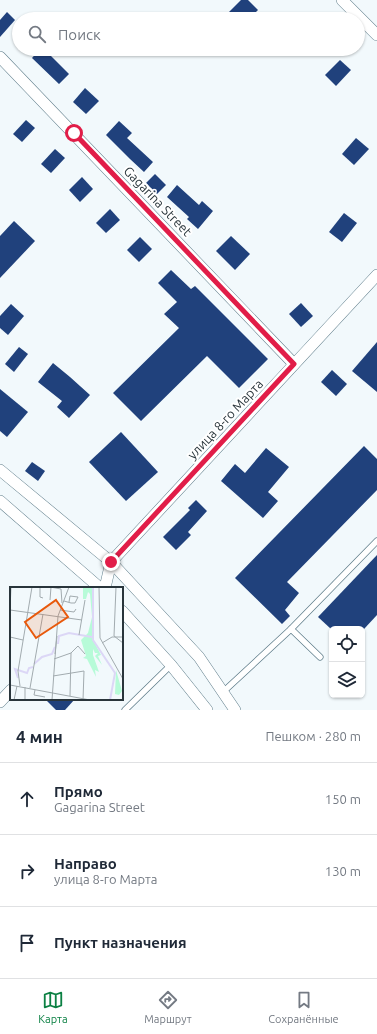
<!DOCTYPE html>
<html lang="ru">
<meta charset="utf-8">
<style>
body{margin:0;font-family:Ubuntu,sans-serif;background:#f6f6f7;color:#1f2937}
.controls{position:absolute;right:12px;bottom:12px;display:grid;overflow:hidden;border-radius:6px;box-shadow:0 1px 3px #0004}
.controls button{width:36px;height:36px;display:grid;place-items:center;padding:0;border:0;border-bottom:1px solid #e0e1e3;background:#fff;color:#1f2937;font:20px sans-serif}
.stop{position:absolute;width:12px;height:12px;margin:-9px;border:3px solid #e11d48;border-radius:50%;background:#fff}
.stop.end{background:#e11d48;border-color:#fff;box-shadow:0 1px 4px #0008}
.list{margin:0;padding:0;list-style:none}
h2{display:flex;justify-content:space-between;align-items:center;height:52px;margin:0;padding:0 16px;font-size:17px}
h2 small{font-size:13px;font-weight:400;color:#747a83}
.list li{display:grid;grid-template-columns:26px 1fr auto;gap:12px;align-items:center;box-sizing:border-box;height:72px;padding:0 16px;border-top:1px solid #e0e1e3}
.list b{display:block;font-size:15px;white-space:nowrap}
.list p{margin:0;font-size:13px;white-space:nowrap;color:#747a83}
.list em{font-size:13px;font-style:normal;color:#747a83}
.icon{flex:none;width:22px;height:22px;fill:none;stroke:currentColor;stroke-width:2;stroke-linecap:round;stroke-linejoin:round}
.map{position:relative;flex:none;width:377px;height:710px;overflow:hidden}
.search{position:absolute;background:#fff;box-shadow:0 1px 3px #0004;left:12px;right:12px;top:12px;height:44px;display:flex;align-items:center;gap:10px;box-sizing:border-box;padding:0 14px;border-radius:22px;color:#747a83;font-size:15px}
.sheet{height:268px;background:#fff}
nav{display:flex;justify-content:space-around;align-items:center;box-sizing:border-box;height:56px;border-top:1px solid #e0e1e3;background:#fff;font-size:11px;color:#747a83}
nav a{display:grid;justify-items:center;gap:2px}
nav .on{color:#0b8043}
.map>svg:first-child{display:block}
.building{fill:#20417c}
.lines{fill:none;stroke-linecap:round;stroke-linejoin:round}
.service-casing{stroke:#607e8b;stroke-width:7}
.minor-casing{stroke:#607e8b;stroke-width:12}
.service{stroke:#fff;stroke-width:5.5}
.minor{stroke:#fff;stroke-width:11}
.route{stroke:#e11d48;stroke-width:5}
.labels{text-anchor:middle;stroke-width:4;stroke-linejoin:round;paint-order:stroke}
.street-label{font-size:13px;fill:#29353b;stroke:#fff}
.inset-river{fill:none;stroke:#dcd7f6;stroke-width:2}
.inset-road{fill:none;stroke:#a2abaf;stroke-width:1}
.view{fill:#e8590c;fill-opacity:0.15;stroke:#e8590c;stroke-width:2}
.inset-edge{fill:none;stroke:#29353b;stroke-width:2}
</style>
<div class="map">
<svg width="377" height="710" viewBox="0 0 377 710">
<rect width="100%" height="100%" fill="#f2f9fc"/>
<g class="building">
<polygon points="241,0 248,0 258,10 249,19 235,19 229,12"/>
<polygon points="7,12 15,20 0,37 0,20"/>
<polygon points="40,49 58,49 51,56 69,74 59,84 32,58"/>
<polygon points="340,60 351,70 336,86 325,75"/>
<polygon points="85,88 99,101 86,114 73,102"/>
<polygon points="26,120 35,128 22,142 13,134"/>
<polygon points="119,121 132,133 127,138 153,162 144,172 130,159 106,135"/>
<polygon points="356,138 369,149 354,165 342,154"/>
<polygon points="55,149 65,158 51,173 41,164"/>
<polygon points="155,174 166,185 157,194 146,183"/>
<polygon points="82,177 93,189 80,202 69,190"/>
<polygon points="177,185 199,205 202,201 213,211 198,229 187,219 189,217 167,197"/>
<polygon points="110,209 120,220 106,233 96,223"/>
<polygon points="344,213 357,223 342,242 329,232"/>
<polygon points="14,221 35,241 0,278 0,236"/>
<polygon points="231,236 250,254 235,270 216,251"/>
<polygon points="140,237 152,249 139,262 127,250"/>
<polygon points="171,270 191,289 195,286 268,359 239,388 207,356 141,421 113,393 179,328 164,314 177,302 158,283"/>
<polygon points="301,303 313,316 301,327 289,314"/>
<polygon points="11,304 24,316 8,335 0,328 0,316"/>
<polygon points="377,342 377,392 352,371"/>
<polygon points="19,347 28,354 14,372 5,364"/>
<polygon points="53,363 70,377 90,395 69,418 57,407 62,401 38,382"/>
<polygon points="332,370 347,384 336,396 321,382"/>
<polygon points="0,389 28,412 7,437 0,431"/>
<polygon points="121,432 158,472 126,501 89,462"/>
<polygon points="364,446 377,459 377,490 287,582 299,593 285,610 290,616 282,624 235,578"/>
<polygon points="266,448 289,467 268,492 278,501 263,518 221,481 235,464 245,473"/>
<polygon points="32,462 45,471 38,481 25,471"/>
<polygon points="196,500 207,511 188,532 191,535 176,550 163,537 190,510 188,508"/>
<polygon points="377,555 377,615 364,629 331,629 318,617"/>
<polygon points="45,699 75,699 65,710 56,710"/>
</g>
<g class="lines">
<defs>
<g id="service">
<polyline points="291,629 377,541"/>
<polyline points="223,692 291,629 320,657"/>
<polyline points="125,710 171,665"/>
</g>
<g id="minor">
<polyline points="342,0 377,35"/>
<polyline points="0,57 294,364"/>
<polyline points="0,470 111,562 199,657 235,710"/>
<polyline points="0,501 100,588"/>
<polyline points="105,588 111,562 377,275"/>
<polyline points="122,611 171,665 207,710"/>
<polyline points="0,702 11,690"/>
</g>
</defs>
<use href="#service" class="service-casing"/>
<use href="#minor" class="minor-casing"/>
<use href="#service" class="service"/>
<use href="#minor" class="minor"/>
</g>
<g class="lines">
<polyline class="route" points="74,133 294,364 111,562"/>
</g>
<g class="labels">
<g class="street-label">
<text transform="translate(158 201) rotate(46)" y="5">Gagarina Street</text>
<text transform="translate(225 419) rotate(-47)" y="5">улица 8-го Марта</text>
</g>
</g>
<g transform="translate(10 587)">
<rect width="113" height="113" fill="#f2f9fc"/>
<path d="M73,0H83V29L82,51L91,68L88,69L92,78L85,69L88,66H85L83,62V68L89,85L85,83L86,90L77,72L73,71L76,69L71,53L78,46L82,30L80,7L78,5L76,12H73ZM106,83L112,104L109,108L105,107Z" fill="#b7fbd8"/>
<path class="inset-river" d="M83,0V53L105,86L100,113M48,57L49,49L59,46L82,50M24,77L32,70L42,67L45,60M8,91L5,82L17,86L19,81L23,80"/>
<path class="inset-road" d="M30,0V10L33,11M40,0L51,2L52,16M89,0L90,51L113,92M106,0L104,49L113,56M40,13L41,0M54,14L61,16H65L68,10L60,9L59,15M0,22L1,0M0,23L72,33M50,23L64,25L66,22M69,48L75,13M0,50L13,53M92,56L102,50H113M45,67L47,49M44,72L61,66L68,59L75,67M43,89L74,84L73,113M0,98L80,113M10,99L8,84L22,0M20,101L33,27M25,103L24,108L35,110M60,109L61,66M4,113L7,99M15,113V100M42,113L48,29L59,0"/>
<path class="view" d="M46,13L58,30L26,51L15,35Z"/>
<rect width="113" height="113" class="inset-edge"/>
</g>
</svg>
<div class="controls">
<button><svg class="icon" aria-label="locate" viewBox="0 0 24 24"><circle cx="12" cy="12" r="6"/><path d="M12 2v4M12 18v4M2 12h4M18 12h4"/></svg></button>
<button><svg class="icon" aria-label="layers" viewBox="0 0 24 24"><path d="M12 4l9 5-9 5-9-5zM3 14l9 5 9-5"/></svg></button>
</div>
<div class="stop" style="left:74px;top:133px"></div>
<div class="stop end" style="left:111px;top:562px"></div>
<div class="search"><svg class="icon" aria-label="search" viewBox="0 0 24 24"><circle cx="10" cy="10" r="6"/><path d="M15 15l6 6"/></svg>Поиск</div>
</div>
<section class="sheet">
<h2>4 мин<small>Пешком · 280 m</small></h2>
<ul class="list">
<li><svg class="icon" aria-label="ahead" viewBox="0 0 24 24"><path d="M12 20V5M6 11l6-6 6 6"/></svg><div><b>Прямо</b><p>Gagarina Street</p></div><em>150 m</em></li>
<li><svg class="icon" aria-label="right" viewBox="0 0 24 24"><path d="M7 20v-9h11M14 6l5 5-5 5"/></svg><div><b>Направо</b><p>улица 8-го Марта</p></div><em>130 m</em></li>
<li><svg class="icon" aria-label="arrive" viewBox="0 0 24 24"><path d="M6 21V4h12l-3 4 3 4H6"/></svg><div><b>Пункт назначения</b></div></li>
</ul>
</section>
<nav>
<a class="on"><svg class="icon" aria-label="map" viewBox="0 0 24 24"><path d="M3 6l6-2 6 2 6-2v14l-6 2-6-2-6 2zM9 4v14M15 6v14"/></svg>Карта</a>
<a><svg class="icon" aria-label="directions" viewBox="0 0 24 24"><path d="M12 3l9 9-9 9-9-9zM9 14v-3h6M13 9l2 2-2 2"/></svg>Маршрут</a>
<a><svg class="icon" aria-label="saved" viewBox="0 0 24 24"><path d="M7 4h10v16l-5-4-5 4z"/></svg>Сохранённые</a>
</nav>
